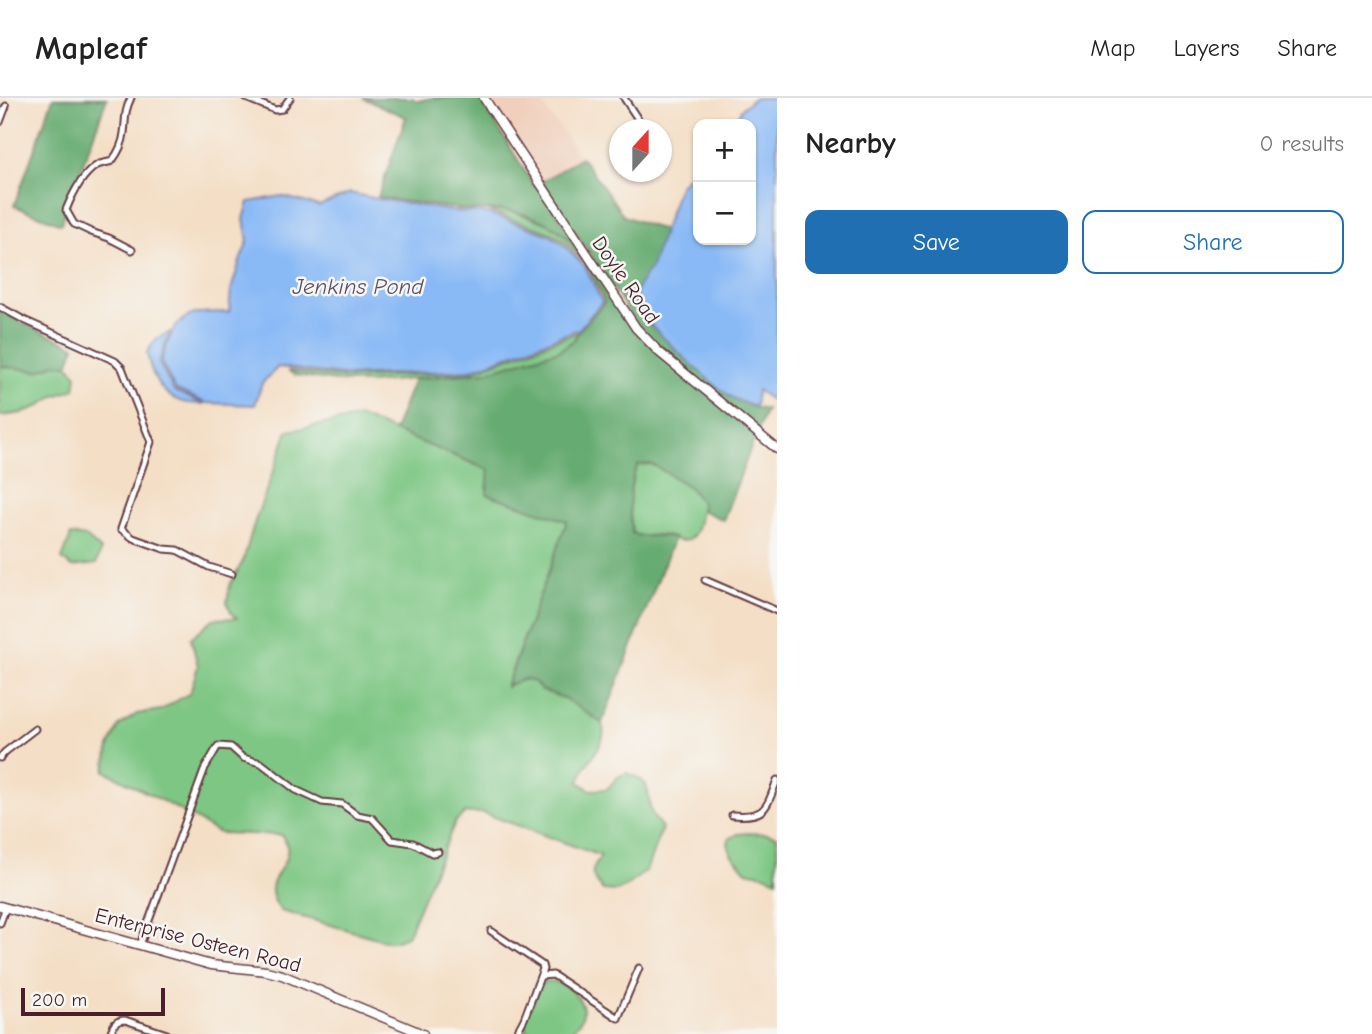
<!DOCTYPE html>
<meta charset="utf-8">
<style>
body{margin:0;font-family:"Comic Neue",sans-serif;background:#f2f2f2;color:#222}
.controls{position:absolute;right:21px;top:21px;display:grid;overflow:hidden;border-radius:14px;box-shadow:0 2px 5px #0004}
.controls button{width:63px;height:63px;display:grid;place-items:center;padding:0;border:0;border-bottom:2px solid #e0e0e0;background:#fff;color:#222;font:35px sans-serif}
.compass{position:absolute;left:609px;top:21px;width:63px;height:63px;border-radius:50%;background:#fff;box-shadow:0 2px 5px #0004;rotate:21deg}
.scale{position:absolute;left:21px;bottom:18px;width:144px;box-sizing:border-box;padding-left:7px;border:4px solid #4a1f2b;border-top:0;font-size:19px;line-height:24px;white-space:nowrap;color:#4a1f2b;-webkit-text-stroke:5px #f6f6f2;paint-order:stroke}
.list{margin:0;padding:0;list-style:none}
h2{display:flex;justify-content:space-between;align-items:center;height:91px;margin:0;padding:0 28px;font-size:30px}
h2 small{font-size:23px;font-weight:400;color:#767676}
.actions{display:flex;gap:14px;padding:21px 28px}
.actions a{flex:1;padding:16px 0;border:2px solid #1f6fb2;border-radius:14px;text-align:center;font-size:24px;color:#1f6fb2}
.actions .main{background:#1f6fb2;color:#fff}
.map{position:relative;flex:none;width:777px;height:936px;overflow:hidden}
header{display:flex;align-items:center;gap:42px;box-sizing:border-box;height:98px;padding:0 35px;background:#fff;border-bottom:2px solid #e0e0e0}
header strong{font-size:33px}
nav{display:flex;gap:38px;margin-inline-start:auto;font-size:24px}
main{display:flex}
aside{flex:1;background:#fff}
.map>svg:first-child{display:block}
.built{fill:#f0d0bc}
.green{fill:#7dc683;stroke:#647257;stroke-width:2}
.forest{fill:#66ab71;stroke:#58654e;stroke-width:2}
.water{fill:#8abaf6;stroke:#6a6c90;stroke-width:2}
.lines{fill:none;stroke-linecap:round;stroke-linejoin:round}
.street-casing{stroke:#643c42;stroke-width:9}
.secondary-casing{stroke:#643c42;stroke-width:11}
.street{stroke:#fff;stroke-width:5}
.secondary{stroke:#fff;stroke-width:8}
.labels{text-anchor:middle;stroke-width:5;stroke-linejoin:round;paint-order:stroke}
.street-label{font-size:21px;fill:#4a1f2b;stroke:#f6f6f2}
.water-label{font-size:23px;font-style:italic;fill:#5d4e68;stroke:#f6f6f2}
</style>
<header>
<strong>Mapleaf</strong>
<nav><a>Map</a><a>Layers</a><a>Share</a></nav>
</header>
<main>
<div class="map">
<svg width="777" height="936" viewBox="0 0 777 936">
<rect width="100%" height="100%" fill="#f6f6f2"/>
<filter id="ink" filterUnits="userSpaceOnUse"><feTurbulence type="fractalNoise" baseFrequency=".0143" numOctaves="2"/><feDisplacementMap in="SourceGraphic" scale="14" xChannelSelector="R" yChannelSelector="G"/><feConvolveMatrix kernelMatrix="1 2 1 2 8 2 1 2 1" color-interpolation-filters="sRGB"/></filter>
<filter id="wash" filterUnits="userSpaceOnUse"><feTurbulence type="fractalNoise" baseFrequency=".00686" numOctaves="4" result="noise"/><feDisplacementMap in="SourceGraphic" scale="28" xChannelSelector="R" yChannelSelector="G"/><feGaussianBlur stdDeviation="1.57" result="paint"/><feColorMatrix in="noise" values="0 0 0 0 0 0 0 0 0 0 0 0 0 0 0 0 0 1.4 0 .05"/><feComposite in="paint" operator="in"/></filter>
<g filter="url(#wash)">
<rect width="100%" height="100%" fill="#f4dec5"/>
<polygon class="built" points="487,0 538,0 581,59 542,84"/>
<g class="green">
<path d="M503,112C540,120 565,128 585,164L566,145L551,135L490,113Z"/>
<polygon points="578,234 574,242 560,252 485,274 370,285 336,283 295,277 288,273 349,280 470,274"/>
<polygon points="55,266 68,267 77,277 75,291 55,298 39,308 22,315 0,318 0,268 38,273"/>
<path d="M360,319L489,372L487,396L568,423L506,588L525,581L535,584L541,592L564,600L600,623C611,638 594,655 586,668C583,673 581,679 579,684L591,692L607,691L619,678L627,675C656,686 644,692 652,716C654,722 659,724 662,730L646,773L628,787L617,793L603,792C589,777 590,773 601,758L483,715H465L455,724L407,838L395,843H387L281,813C256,782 291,773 287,748C286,745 283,739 282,737L219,735L176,710L105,673L109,649L119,628L137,616L161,612L190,595L198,568L191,540L213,521L237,520L231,514L227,504L230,487L243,463L255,423L288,333Z"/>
<path d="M638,366H651L669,376L690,390L702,405C700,416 699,443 683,443C675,443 668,437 660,437C650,436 642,441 632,435C629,412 627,387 638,366Z"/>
<polygon points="71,437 86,439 101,452 96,466 72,469 62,461"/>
<polygon points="749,735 767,736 777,738 777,782 762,776 746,773 731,756 728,746 729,741 738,736"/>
<path d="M554,883C570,889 592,907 579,924C576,929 571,933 566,935C562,936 554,936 549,936C541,936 534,936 527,933L524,924L538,891L544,884Z"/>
</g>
<g class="forest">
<polygon points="53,0 107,0 61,126 14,108"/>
<path d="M363,0H412L417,3L433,0H480L534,88L538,87L634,232L756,337L723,422L701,412L702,405L690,390L669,376L651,366L638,367C627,388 629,412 632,435C645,442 658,435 674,440L602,625L564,600L541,592L535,584L525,581L510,586L506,590L567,423L487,396L489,372L394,333L414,281L485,274L560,252L574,242L578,234L604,205V202C593,179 582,150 561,134C545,122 522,113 501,112C485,112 469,113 453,110C428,107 403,103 378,99L406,19Z"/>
<polygon points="581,59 624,118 679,138 698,142 636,208 649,226 729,298 753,309 766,312 758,332 660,252 638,228 542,84"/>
<polygon points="0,212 22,225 75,248 68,267 55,266 38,273 0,268"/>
</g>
<g class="water">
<path d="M754,0H777V306L757,292L755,309C747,306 737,303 730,298C714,288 639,221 636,206C634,194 641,180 650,172L679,88L698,68V142H751V26H735L741,11Z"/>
<path d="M350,95L373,100L452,113L488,115L550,137L564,147L585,168L602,204L579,231L470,272L349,278L278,269L262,285L255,307L206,305L175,291L161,264C168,244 172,222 195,216C205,213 218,215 229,214L231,192L240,163L248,143L244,121L249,104L281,98L319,108Z"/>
<path d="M170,234L159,265L174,293L204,306C195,306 183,306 175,301C158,292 150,272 147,254L156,241Z"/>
</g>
</g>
<g filter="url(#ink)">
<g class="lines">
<defs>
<g id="street">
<path d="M131,0C124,14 126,21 124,35C123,45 118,55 112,63C107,65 100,65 96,68C82,77 72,97 66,112L74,126L91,134L109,140L132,152"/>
<polyline points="246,0 275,12 282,11 290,0"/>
<polyline points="624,0 645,32"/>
<polyline points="0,24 6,8"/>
<polyline points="0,209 24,222 115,263 122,270 151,344 121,431 133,440 164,451 177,452 209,469 232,476"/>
<polyline points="705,482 777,513"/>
<polyline points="0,660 5,654 35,631"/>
<path d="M732,717C766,720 766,711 777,682"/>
<polyline points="0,825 6,809"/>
<polyline points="491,833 542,867 543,871 524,921 516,936"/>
<polyline points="140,847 205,670 218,648 231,649 243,660 261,665 296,692 322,704 342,706 357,717 372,720 392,742 413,745 432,755 438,754"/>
<polyline points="541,878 553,877 618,920 639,870"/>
<path d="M110,936C113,928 115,922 125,922L167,936"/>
</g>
<g id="secondary">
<polyline points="484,0 636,230 659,254 777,351"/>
<polyline points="0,808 211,867 266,873 282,877 423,936"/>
</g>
</defs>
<use href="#street" class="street-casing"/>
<use href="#secondary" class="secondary-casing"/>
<use href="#street" class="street"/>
<use href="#secondary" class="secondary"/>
</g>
</g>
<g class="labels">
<g class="street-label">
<text transform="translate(626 182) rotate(55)" y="7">Doyle Road</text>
<text transform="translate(198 842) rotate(14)" y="7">Enterprise Osteen Road</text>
</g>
<g class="water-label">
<text x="358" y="196">Jenkins Pond</text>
</g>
</g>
</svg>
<div class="controls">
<button>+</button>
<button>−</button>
</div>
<svg class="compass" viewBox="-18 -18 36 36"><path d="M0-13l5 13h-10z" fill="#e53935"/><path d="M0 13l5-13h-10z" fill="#767676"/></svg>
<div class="scale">200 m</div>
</div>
<aside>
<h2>Nearby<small>0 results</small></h2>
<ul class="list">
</ul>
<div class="actions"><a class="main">Save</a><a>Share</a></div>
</aside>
</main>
